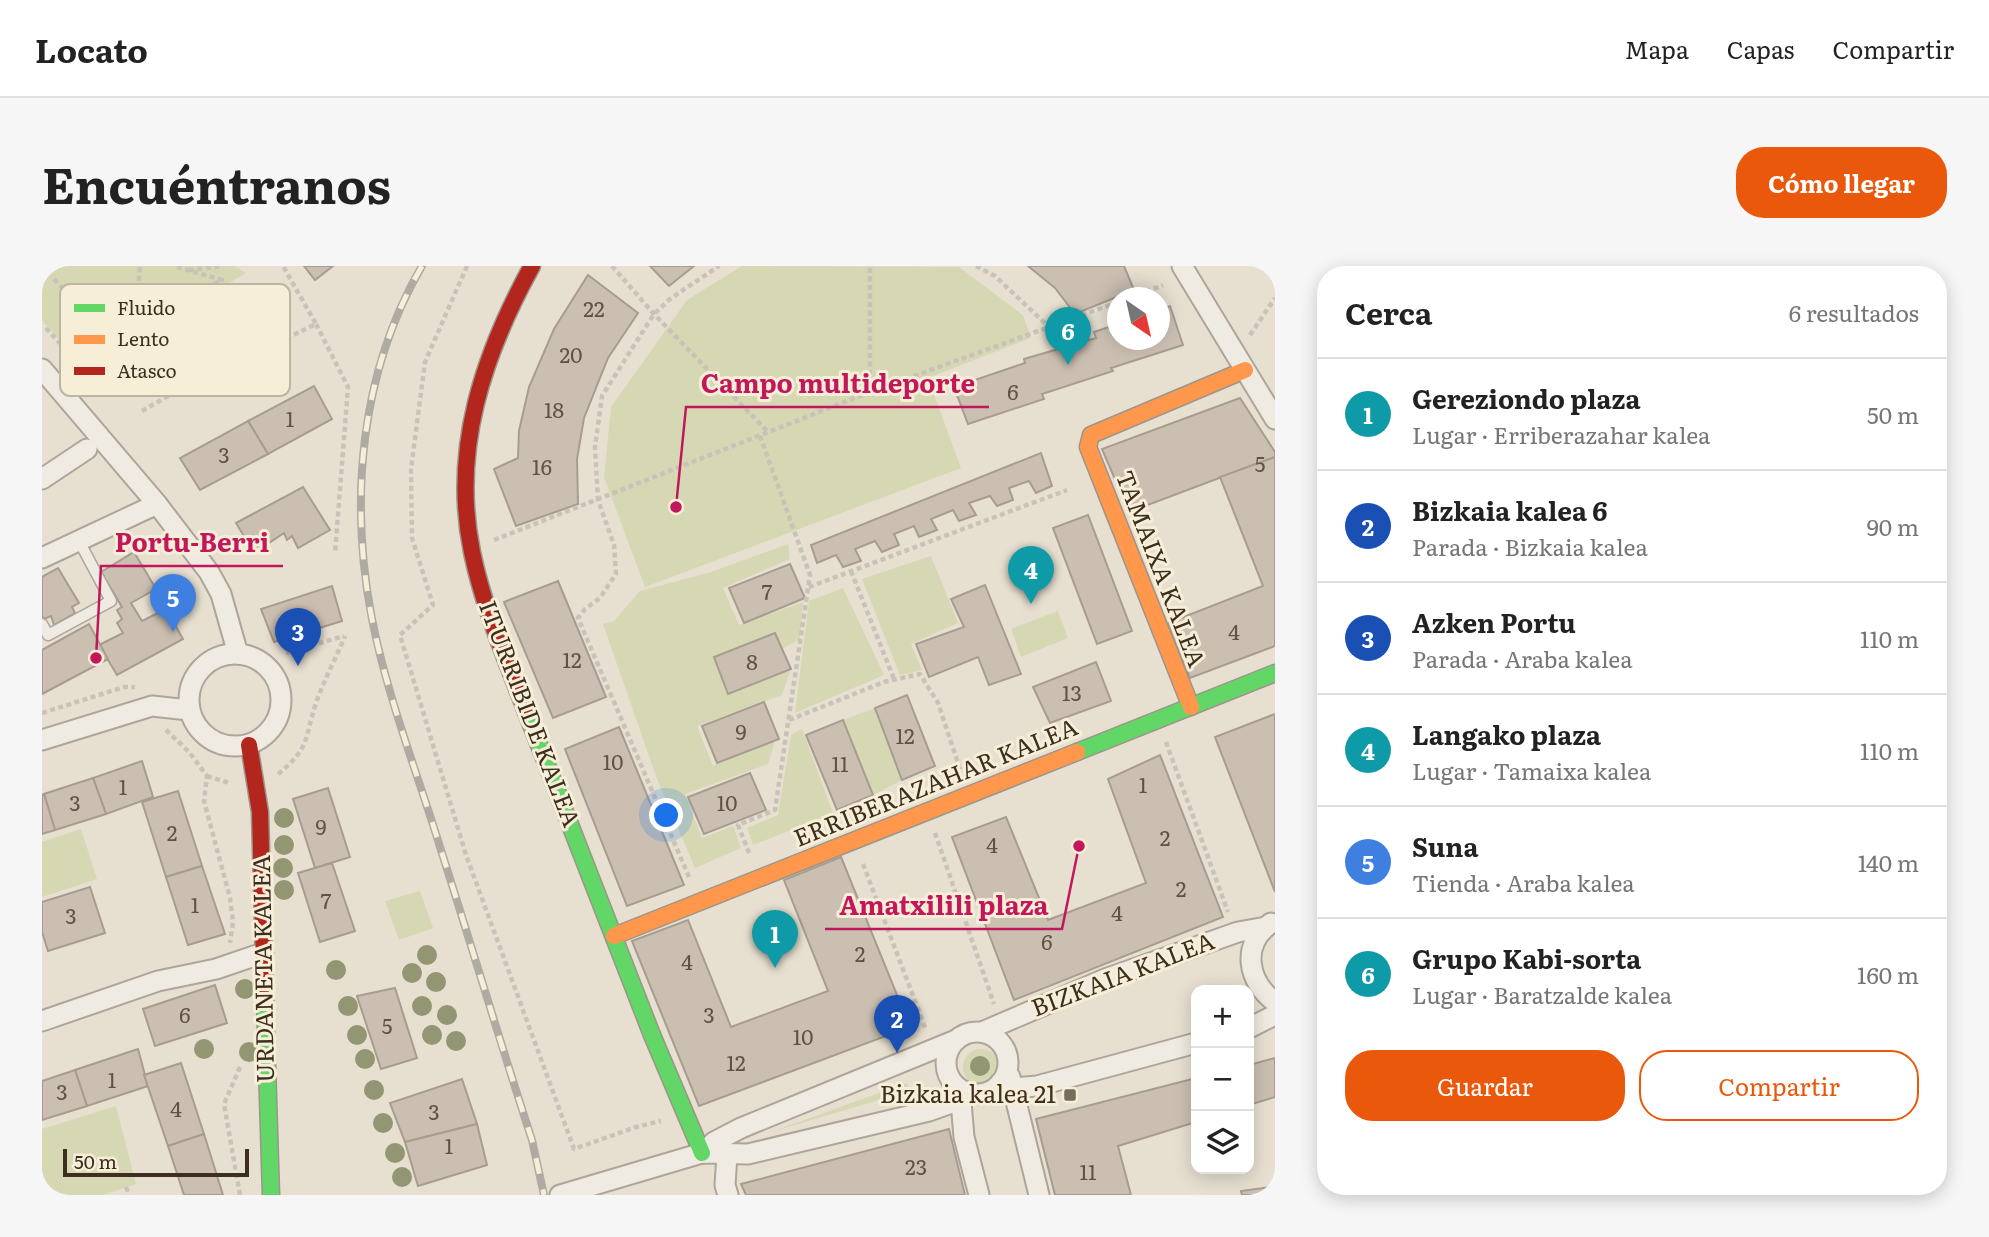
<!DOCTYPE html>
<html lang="es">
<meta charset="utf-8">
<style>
body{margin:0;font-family:Literata,serif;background:#f6f6f6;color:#222}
.controls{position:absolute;right:21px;bottom:21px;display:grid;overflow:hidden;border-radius:14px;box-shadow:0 4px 18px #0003}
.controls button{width:63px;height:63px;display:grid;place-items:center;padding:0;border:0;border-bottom:2px solid #e0e0e0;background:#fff;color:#222;font:35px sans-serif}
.compass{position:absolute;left:1065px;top:21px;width:63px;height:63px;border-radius:50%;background:#fff;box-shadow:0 4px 18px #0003;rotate:146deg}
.scale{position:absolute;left:21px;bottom:18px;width:186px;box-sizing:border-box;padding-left:7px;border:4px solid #3d2e20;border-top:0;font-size:19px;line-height:24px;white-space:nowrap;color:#3d2e20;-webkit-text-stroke:5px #f7eed8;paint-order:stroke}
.you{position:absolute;left:625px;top:550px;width:24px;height:24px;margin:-18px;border:5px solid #fff;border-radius:50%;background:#1a73e8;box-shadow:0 0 0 10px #1a73e833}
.badge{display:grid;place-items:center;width:46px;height:46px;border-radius:50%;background:#ea580c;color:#fff;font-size:23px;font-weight:700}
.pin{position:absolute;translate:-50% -58px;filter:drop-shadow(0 2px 4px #0008)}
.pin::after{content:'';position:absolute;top:37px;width:24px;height:21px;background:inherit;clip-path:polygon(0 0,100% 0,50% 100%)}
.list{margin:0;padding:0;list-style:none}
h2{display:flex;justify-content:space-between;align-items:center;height:91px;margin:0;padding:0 28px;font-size:30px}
h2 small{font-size:23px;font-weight:400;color:#767676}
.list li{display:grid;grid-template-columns:46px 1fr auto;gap:21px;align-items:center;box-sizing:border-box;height:112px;padding:0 28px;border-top:2px solid #e0e0e0}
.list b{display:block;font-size:26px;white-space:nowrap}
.list p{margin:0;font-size:23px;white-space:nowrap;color:#767676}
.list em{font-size:23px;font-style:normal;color:#767676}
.actions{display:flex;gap:14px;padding:21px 28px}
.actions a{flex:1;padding:16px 0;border:2px solid #ea580c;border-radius:28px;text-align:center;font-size:24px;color:#ea580c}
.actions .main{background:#ea580c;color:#fff}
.icon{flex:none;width:38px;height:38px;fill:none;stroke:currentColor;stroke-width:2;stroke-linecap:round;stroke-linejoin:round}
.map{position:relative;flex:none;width:1233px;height:929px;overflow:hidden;border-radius:28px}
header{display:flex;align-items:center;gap:42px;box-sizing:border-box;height:98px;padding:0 35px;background:#fff;border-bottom:2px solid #e0e0e0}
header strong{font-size:33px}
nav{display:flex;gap:38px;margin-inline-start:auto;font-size:24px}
.intro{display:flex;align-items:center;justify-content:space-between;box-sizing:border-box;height:168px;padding:0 42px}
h1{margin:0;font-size:49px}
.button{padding:18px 32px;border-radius:28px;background:#ea580c;color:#fff;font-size:24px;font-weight:700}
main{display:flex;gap:42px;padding:0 42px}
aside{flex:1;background:#fff;border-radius:28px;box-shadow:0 4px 18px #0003}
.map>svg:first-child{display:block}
.green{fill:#d6d7b3}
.building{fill:#cbbfb2;stroke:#a89c90;stroke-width:2}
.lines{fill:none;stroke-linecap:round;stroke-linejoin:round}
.lane-casing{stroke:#ada599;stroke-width:13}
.street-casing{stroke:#ada599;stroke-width:23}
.fast-casing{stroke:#9c958a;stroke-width:19}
.slow-casing{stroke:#9c958a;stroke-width:19}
.jam-casing{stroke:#9c958a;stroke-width:19}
.path{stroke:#c8c2b9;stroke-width:4.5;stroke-dasharray:5 3.5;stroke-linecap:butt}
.lane{stroke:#efebe3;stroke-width:10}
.street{stroke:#efebe3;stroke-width:19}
.fast{stroke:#63d668;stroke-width:16}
.slow{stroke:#ff974d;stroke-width:16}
.jam{stroke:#b3261e;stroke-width:16}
.rail-casing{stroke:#afaaa2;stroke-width:8}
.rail{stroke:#f7eed8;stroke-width:5;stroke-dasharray:16;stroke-linecap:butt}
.tree{fill:#929673}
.poi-dot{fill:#786c5e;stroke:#f7eed8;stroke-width:2.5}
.labels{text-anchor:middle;stroke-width:6;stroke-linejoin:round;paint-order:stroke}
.number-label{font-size:21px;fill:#605244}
.street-label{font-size:24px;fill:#3d2e20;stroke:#f7eed8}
.poi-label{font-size:24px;fill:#3d2e20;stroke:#f7eed8;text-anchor:end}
.key{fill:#f7eed8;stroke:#bfb4a1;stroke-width:2}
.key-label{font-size:19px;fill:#3d2e20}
.leader{fill:none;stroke:#c2185b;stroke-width:2.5}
.callout-dot{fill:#c2185b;stroke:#f7eed8;stroke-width:2.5}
.callout-label{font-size:26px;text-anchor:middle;font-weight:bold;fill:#c2185b;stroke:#f7eed8;stroke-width:6;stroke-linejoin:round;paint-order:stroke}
</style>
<header>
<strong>Locato</strong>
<nav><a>Mapa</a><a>Capas</a><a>Compartir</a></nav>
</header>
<div class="intro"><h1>Encuéntranos</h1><a class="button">Cómo llegar</a></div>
<main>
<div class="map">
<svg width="1233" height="929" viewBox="0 0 1233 929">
<rect width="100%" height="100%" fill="#e7e0d1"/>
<g class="green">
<polygon points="19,0 192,0 204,7 42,103 0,54 0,16"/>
<polygon points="700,0 917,1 981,49 989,72 886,112 919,202 603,321 562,211 569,141 645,34"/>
<polygon points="746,278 748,293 681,322 697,359 761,336 758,373 740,383 733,367 673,392 687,428 749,403 740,429 655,460 671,500 733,475 726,498 643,528 660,572 691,560 699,582 653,602 615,513 561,358 572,355 598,325 669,306"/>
<polygon points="889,290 916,357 869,378 880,404 858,409 820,313"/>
<polygon points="801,322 842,409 753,447 767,335"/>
<polygon points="1016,345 1026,372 979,391 969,363"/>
<polygon points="833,442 860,514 831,529 801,454"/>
<polygon points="760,463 791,547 711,579 705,562 736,549 749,469"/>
<polygon points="39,563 55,613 0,631 0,576"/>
<polygon points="378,625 391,662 357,674 343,635"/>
<circle cx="939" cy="801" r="18"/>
<polygon points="865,817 867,825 729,866"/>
<polygon points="74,840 94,918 61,929 0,929 0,863"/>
</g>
<g class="building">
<polygon points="262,0 291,0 273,14"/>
<polygon points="608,0 652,0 627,20"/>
<polygon points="986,0 1082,0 1092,24 1033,48 1013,22"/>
<polygon points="546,9 596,47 566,92 542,152 535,193 536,238 474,260 452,203 476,192 477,165 487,121 512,63"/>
<polygon points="1128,40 1141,79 1069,102 1071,105 1000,128 1002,133 926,158 912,121 983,97 982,93 1054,72 1052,66 1076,58 1076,74 1118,74 1118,44"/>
<polygon points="272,120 290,153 226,188 206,155"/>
<polygon points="1198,132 1233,186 1233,191 1087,246 1060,183"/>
<polygon points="206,155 226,188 158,224 138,192"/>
<polygon points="999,187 1010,220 994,227 987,215 967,222 971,234 955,240 948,230 927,237 934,249 917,255 911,244 889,253 895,264 877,271 872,260 852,268 857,279 840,286 833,275 813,283 819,295 801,301 794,289 775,297 769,279"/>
<polygon points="1233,191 1233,380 1148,412 1126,357 1221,320 1178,211"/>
<polygon points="261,221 288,264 256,282 250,270 245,274 242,267 212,287 194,257"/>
<polygon points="1046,249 1090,365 1055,378 1011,262"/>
<polygon points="92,286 114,323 89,337 100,355 124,343 141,373 75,409 57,379 81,367 75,357 80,353 75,344 80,341 59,306"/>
<polygon points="748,298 763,332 702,357 687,322"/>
<polygon points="16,302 37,337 30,341 33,347 12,359 9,350 2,353 0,350 0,311"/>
<polygon points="516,315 564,431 511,452 462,336"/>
<polygon points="943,319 979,408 947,419 936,391 887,411 874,378 922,361 909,333"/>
<polygon points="290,320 300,355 232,376 219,343"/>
<polygon points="47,358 66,393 0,428 0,384"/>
<polygon points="733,367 749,403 686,428 672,391"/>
<polygon points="1054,396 1069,435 1008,457 991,421"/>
<polygon points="865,429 893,500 860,514 833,442"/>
<polygon points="722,436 737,473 675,497 660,460"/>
<polygon points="1233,448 1233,626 1173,471"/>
<polygon points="801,454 831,529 795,544 764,469"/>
<polygon points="577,461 642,619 585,640 523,483"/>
<polygon points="1118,489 1181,651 972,734 910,571 964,551 1006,654 1104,617 1066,513"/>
<polygon points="100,495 111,531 64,548 51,512"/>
<polygon points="708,507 724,544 662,568 646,531"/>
<polygon points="51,512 64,548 13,564 2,528"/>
<polygon points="286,522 308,591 273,602 251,533"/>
<polygon points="136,525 160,600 124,611 100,536"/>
<polygon points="2,528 13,564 0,568 0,529"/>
<polygon points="799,591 868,761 657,840 590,675 646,654 689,761 786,725 742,614"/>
<polygon points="290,597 313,665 278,676 256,607"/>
<polygon points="160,600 183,668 146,679 124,611"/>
<polygon points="48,621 63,667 6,685 0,666 0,636"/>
<polygon points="173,719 185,757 113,780 101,743"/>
<polygon points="353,722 375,792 339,803 315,730"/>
<polygon points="96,783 106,820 45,840 33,804"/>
<polygon points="1233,792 1233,831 1207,839 1207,799"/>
<polygon points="139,797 162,868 126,880 102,809"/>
<polygon points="33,804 45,840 0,854 0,815"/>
<polygon points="1154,812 1154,856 1076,880 1089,929 1013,929 994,853"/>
<polygon points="420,813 435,858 363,876 348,837"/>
<polygon points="435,858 445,899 376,920 363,876"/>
<polygon points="907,863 923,929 704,929 699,918"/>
<polygon points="162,868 181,929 142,929 126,880"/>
<polygon points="1228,921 1230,929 1200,929 1199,925"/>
</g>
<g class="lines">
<defs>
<polyline id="lane" points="0,358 6,369 69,335 37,275"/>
<g id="street">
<polyline points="1140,0 1233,153"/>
<polyline points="0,103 115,238 167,306 179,328 196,388"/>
<polyline points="0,213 45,183"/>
<polyline points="0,292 115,238"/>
<circle cx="193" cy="434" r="46"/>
<polyline points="0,474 110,440 147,444"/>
<path d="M1229,657C1198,679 1206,716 1233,736"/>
<polyline points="0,755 116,715 174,703 221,687"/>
<polyline points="1207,762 1233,749"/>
<polyline points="940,766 1063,713 1196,666 1224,661"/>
<circle cx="935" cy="797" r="31"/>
<polyline points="968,811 997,929"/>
<polyline points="958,817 971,822 995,820 1154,777"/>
<polyline points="918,824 922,871 937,929"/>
<polyline points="660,887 672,876 699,862 914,774"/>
<polyline points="685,889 683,919 686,929"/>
<polyline points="518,929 660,887 706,888 887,845 918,834 929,827"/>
</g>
<g id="fast">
<polyline points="483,443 610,769 660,887"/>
<polyline points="1035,486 1233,407"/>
<polyline points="223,735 229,929"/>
</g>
<g id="slow">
<polyline points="1149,441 1046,181 1049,169 1203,104"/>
<polyline points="572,670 1035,486"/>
</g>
<g id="jam">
<path d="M483,443C463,391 441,340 430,286C409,184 441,89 490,0"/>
<polyline points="207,479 218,546 223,735"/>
</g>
</defs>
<use href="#lane" class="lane-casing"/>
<use href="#street" class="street-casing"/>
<use href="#fast" class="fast-casing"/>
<use href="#slow" class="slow-casing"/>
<use href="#jam" class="jam-casing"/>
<g class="path">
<polyline points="425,0 383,96 369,203 370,272 391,339 358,369 424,589 532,883 594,861 619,855"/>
<polyline points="570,0 612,48 727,167"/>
<polyline points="934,0 953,10 1008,62"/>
<polyline points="147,4 181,0"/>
<polyline points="12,13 62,68"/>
<polyline points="1088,32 1121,19"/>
<polyline points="76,58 71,50 95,38 98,0"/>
<polyline points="274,58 306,121 293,287"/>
<path d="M4,62L42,103L58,92L49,77C76,59 103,45 133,32C149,25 165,23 180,14L132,0"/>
<polyline points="1208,69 1233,32"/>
<polyline points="828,126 828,0"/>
<polyline points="100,145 128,129 274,58 241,0"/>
<polyline points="452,274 828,126 1076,36"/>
<polyline points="809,305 852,413"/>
<polyline points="767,321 1025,224"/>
<polyline points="244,387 302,370"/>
<polyline points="0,447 82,421 93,421"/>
<polyline points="747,454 842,416 878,408 896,437 919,506"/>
<polyline points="124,464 147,486 165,510 162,535 188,632 191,656 188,677"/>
<polyline points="1124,476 1186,646"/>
<path d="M236,508C269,481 262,473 274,437C282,414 294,392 303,370"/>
<polyline points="165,510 187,517"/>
<polyline points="893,567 952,738"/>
<polyline points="707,587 696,559 733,544 768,309 718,170"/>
<polyline points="821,598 884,764"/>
<polyline points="647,611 536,352 543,343 558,332 574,308 572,279 556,234 553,181 560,130 612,48 628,33 677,0"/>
<polyline points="198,801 182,838 198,929"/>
<polyline points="84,921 87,929"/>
</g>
<use href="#lane" class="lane"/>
<use href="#street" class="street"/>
<use href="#fast" class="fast"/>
<use href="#slow" class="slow"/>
<use href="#jam" class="jam"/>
<defs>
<path id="rail" d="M380,0C318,106 307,234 330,353C345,430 375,506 398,581C429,678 458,776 490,874L502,929"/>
</defs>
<use href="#rail" class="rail-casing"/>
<use href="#rail" class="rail"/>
</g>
<g class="tree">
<circle cx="242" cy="552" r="10"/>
<circle cx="242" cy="579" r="10"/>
<circle cx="241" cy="602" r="10"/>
<circle cx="242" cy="624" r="10"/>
<circle cx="385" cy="689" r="10"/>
<circle cx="294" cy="704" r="10"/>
<circle cx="370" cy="707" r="10"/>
<circle cx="394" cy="716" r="10"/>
<circle cx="203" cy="723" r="10"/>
<circle cx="306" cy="740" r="10"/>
<circle cx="380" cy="740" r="10"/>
<circle cx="405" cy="749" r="10"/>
<circle cx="315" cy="769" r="10"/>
<circle cx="390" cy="769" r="10"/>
<circle cx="414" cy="775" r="10"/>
<circle cx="162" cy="783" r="10"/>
<circle cx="207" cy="786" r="10"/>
<circle cx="323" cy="793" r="10"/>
<circle cx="938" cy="800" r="10"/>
<circle cx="332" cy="824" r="10"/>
<circle cx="341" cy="857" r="10"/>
<circle cx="353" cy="887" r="10"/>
<circle cx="360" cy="911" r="10"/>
</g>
<rect class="poi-dot" x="1021" y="822" width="14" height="14" rx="3.5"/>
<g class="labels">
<g class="number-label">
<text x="552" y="51">22</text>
<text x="529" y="97">20</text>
<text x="971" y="134">6</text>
<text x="512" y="152">18</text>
<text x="248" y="161">1</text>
<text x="182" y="197">3</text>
<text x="1218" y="206">5</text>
<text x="500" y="209">16</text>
<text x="725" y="334">7</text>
<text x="1192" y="374">4</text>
<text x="530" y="402">12</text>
<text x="710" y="404">8</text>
<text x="1030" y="435">13</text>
<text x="699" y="474">9</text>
<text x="863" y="478">12</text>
<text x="571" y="504">10</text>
<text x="798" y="506">11</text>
<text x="1101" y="527">1</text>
<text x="81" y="529">1</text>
<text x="33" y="545">3</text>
<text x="685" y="545">10</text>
<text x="279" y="569">9</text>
<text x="130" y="575">2</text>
<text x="1123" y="580">2</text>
<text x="950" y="587">4</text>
<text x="1139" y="631">2</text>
<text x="284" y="643">7</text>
<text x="153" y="647">1</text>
<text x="1075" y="655">4</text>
<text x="29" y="658">3</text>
<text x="1005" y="684">6</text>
<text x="818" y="696">2</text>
<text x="645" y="704">4</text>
<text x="143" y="757">6</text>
<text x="667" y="757">3</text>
<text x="345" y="768">5</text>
<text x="761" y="779">10</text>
<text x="694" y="805">12</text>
<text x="70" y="822">1</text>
<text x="20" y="834">3</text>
<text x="134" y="851">4</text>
<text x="392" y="854">3</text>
<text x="407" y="888">1</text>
<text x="874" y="909">23</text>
<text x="1046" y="914">11</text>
</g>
<g class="street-label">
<text transform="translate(1118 303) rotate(69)" y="8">TAMAIXA KALEA</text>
<text transform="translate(487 448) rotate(69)" y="8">ITURRIBIDE KALEA</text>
<text transform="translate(894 517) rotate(-22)" y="8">ERRIBERAZAHAR KALEA</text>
<text transform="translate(222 703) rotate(-91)" y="8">URDANETA KALEA</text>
<text transform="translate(1081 709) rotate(-21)" y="8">BIZKAIA KALEA</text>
</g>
<g class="poi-label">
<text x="1014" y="837">Bizkaia kalea 21</text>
</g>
</g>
<rect x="18" y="18" width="230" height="112" rx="10" class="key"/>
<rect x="32" y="38" width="31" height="8" fill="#63d668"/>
<rect x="32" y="69" width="31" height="9" fill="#ff974d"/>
<rect x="32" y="101" width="31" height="8" fill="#b3261e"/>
<g class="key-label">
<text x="75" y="49">Fluido</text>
<text x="75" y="80">Lento</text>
<text x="75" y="112">Atasco</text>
</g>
<path class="leader" d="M634 241L644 141H947M54 392L59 300H241M1037 580L1020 663H783"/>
<g class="callout-dot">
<circle cx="634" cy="241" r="7"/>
<circle cx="54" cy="392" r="7"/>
<circle cx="1037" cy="580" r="7"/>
</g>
<g class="callout-label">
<text x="796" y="127">Campo multideporte</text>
<text x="150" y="286">Portu-Berri</text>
<text x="902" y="649">Amatxilili plaza</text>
</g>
</svg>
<div class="controls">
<button>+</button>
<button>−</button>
<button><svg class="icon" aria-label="layers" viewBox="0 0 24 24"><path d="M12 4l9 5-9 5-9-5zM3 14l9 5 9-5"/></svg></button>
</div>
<svg class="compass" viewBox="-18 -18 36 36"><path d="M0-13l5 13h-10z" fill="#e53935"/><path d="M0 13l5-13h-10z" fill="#767676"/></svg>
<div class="scale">50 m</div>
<div class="you"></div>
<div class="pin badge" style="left:733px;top:702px;background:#0f9aa8">1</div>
<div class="pin badge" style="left:855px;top:787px;background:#1a4fb4">2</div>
<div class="pin badge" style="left:256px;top:400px;background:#1a4fb4">3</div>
<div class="pin badge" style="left:989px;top:338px;background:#0f9aa8">4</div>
<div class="pin badge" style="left:131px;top:366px;background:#3f7fe0">5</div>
<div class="pin badge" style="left:1026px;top:99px;background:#0f9aa8">6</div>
</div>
<aside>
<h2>Cerca<small>6 resultados</small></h2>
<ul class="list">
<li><span class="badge" style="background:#0f9aa8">1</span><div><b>Gereziondo plaza</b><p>Lugar · Erriberazahar kalea</p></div><em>50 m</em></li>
<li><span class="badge" style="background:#1a4fb4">2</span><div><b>Bizkaia kalea 6</b><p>Parada · Bizkaia kalea</p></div><em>90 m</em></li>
<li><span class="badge" style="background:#1a4fb4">3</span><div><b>Azken Portu</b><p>Parada · Araba kalea</p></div><em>110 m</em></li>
<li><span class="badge" style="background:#0f9aa8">4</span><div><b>Langako plaza</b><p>Lugar · Tamaixa kalea</p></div><em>110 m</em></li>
<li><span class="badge" style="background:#3f7fe0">5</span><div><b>Suna</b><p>Tienda · Araba kalea</p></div><em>140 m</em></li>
<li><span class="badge" style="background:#0f9aa8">6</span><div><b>Grupo Kabi-sorta</b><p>Lugar · Baratzalde kalea</p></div><em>160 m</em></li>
</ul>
<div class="actions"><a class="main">Guardar</a><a>Compartir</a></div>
</aside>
</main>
